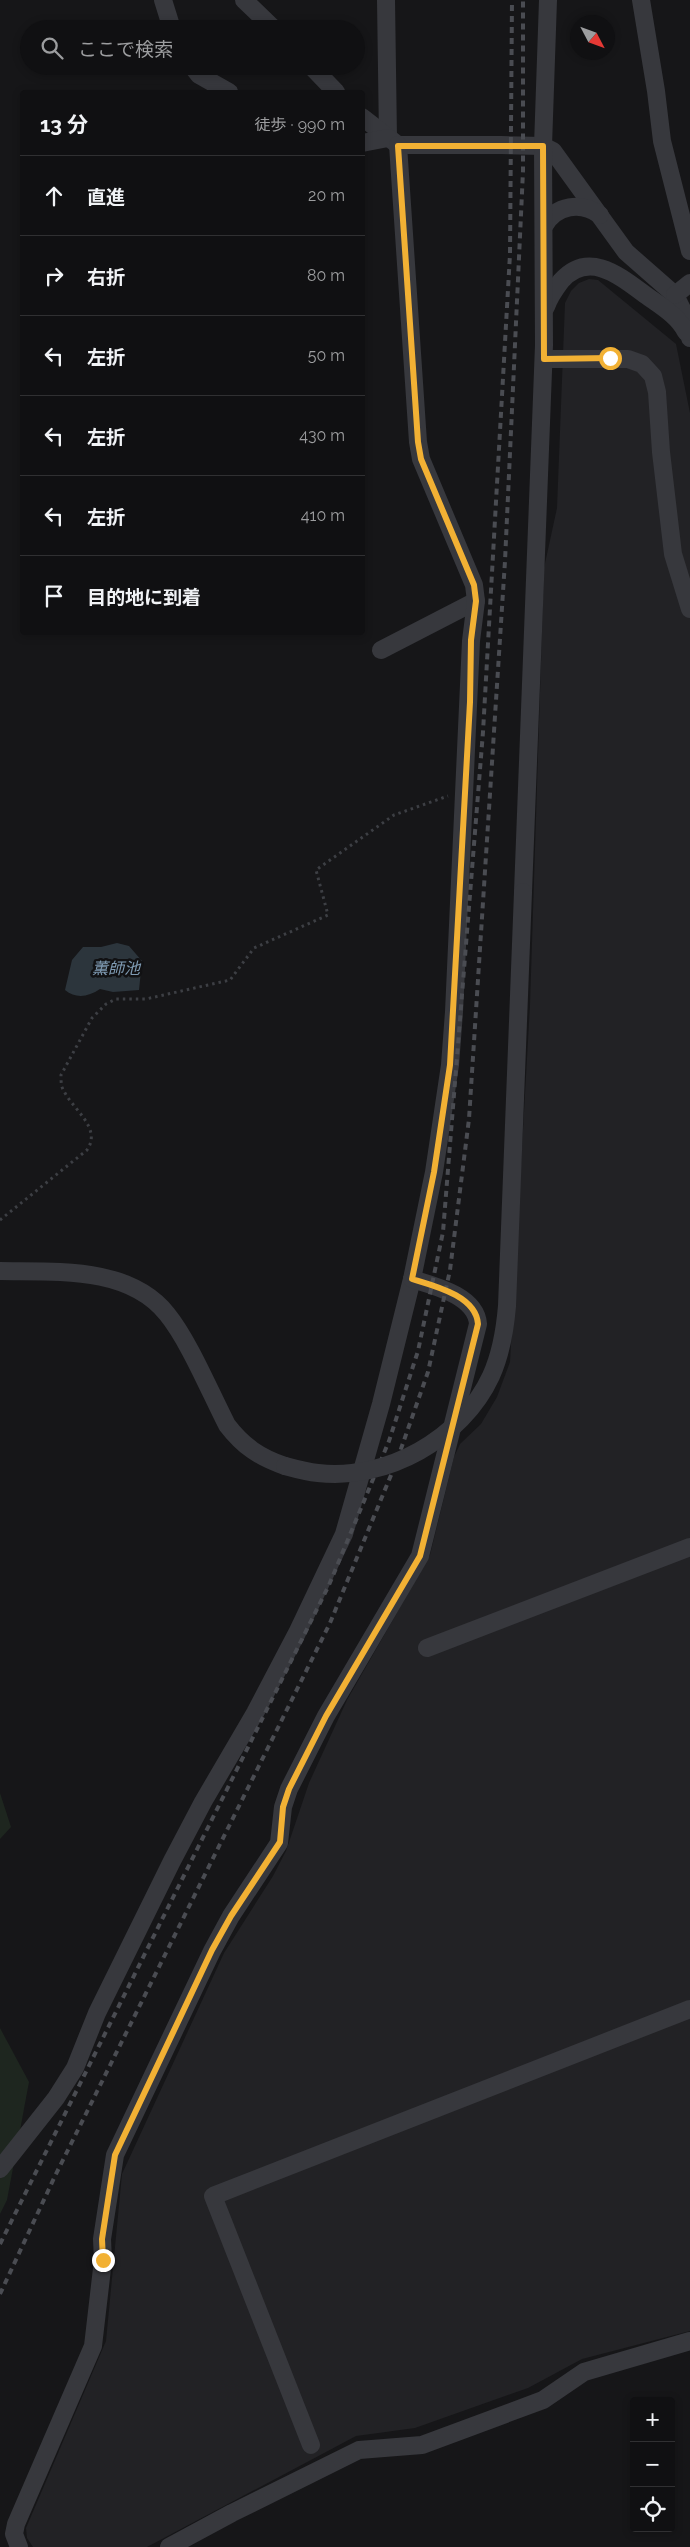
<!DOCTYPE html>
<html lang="ja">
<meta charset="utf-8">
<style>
body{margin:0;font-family:Raleway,"Noto Sans JP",sans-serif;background:#1e1e20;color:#f1f3f6}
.controls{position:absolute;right:15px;bottom:15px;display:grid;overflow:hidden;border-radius:5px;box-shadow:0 2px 8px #0003}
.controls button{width:45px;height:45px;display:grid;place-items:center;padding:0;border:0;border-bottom:1px solid #303032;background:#101012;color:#f1f3f6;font:25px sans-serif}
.compass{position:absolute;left:570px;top:15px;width:45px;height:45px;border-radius:50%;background:#101012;box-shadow:0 2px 8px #0003;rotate:131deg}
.stop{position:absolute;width:15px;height:15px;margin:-11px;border:4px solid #f2b134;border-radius:50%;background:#fff}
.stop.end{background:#f2b134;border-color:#fff;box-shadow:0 1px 5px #0008}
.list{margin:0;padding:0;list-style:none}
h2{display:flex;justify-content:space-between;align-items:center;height:65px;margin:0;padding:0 20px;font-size:21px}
h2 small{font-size:16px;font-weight:400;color:#9c9d9f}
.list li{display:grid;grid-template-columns:32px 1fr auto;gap:15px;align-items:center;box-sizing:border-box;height:80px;padding:0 20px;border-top:1px solid #303032}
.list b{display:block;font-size:19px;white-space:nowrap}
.list em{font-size:16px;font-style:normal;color:#9c9d9f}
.icon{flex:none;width:28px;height:28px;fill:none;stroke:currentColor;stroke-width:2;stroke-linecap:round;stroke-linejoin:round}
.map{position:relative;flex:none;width:690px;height:2547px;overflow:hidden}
.search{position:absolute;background:#101012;box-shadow:0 2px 8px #0003;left:20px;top:20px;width:345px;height:55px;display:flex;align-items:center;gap:12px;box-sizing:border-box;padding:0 18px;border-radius:28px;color:#9c9d9f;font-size:19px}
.panel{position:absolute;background:#101012;box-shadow:0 2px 8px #0003;left:20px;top:90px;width:345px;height:545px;border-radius:5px}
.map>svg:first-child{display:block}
.built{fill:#222225}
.green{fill:#1e261f}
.water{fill:#2c353c}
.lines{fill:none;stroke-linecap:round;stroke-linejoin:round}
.path{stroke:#3d3f44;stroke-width:3;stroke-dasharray:2.5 4;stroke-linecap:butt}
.minor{stroke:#37383d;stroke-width:18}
.rail{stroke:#4a4c52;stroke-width:4;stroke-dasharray:6 5;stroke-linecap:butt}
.minor-bridge{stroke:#37383d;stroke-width:18}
.route{stroke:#f2b134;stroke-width:6}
.labels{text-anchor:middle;stroke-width:5;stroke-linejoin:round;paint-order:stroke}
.water-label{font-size:16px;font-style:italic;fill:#7f9bb3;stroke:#111113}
</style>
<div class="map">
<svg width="690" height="2547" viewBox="0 0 690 2547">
<rect width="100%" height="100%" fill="#161618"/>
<polygon class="built" points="589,279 598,280 676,344 690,413 690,2331 582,2359 528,2388 415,2428 356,2436 147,2547 33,2547 27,2538 26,2528 106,2341 122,2174 224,1953 273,1876 286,1851 309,1783 347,1700 430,1555 454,1457 460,1444 481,1424 497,1397 510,1362 530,1005 544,568 557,508 565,303 571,291 579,283"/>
<g class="green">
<polygon points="0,1793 11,1827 0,1839"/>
<polygon points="0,2028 29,2082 7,2200 0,2214"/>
</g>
<path class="water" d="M117,943L129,946L142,961L139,990L113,992L100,989C88,997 76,999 65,990L72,960L83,947H101Z"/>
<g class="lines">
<path class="path" d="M0,1220L87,1150C103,1127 70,1108 62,1087C61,1084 61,1079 61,1075L92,1018L106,1004L116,999H146L230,980L254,948L328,915L316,870L394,815L448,796"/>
<g class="minor">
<polyline points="163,0 172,29"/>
<polyline points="244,0 274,29"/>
<polyline points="386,0 388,138"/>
<polyline points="641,0 656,91 662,141 690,251"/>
<polyline points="192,66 199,75 229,92"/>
<polyline points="311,66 336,92"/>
<polyline points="362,117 398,145 501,145 543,146 553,151 626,252 675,295 686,317 690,338"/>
<polyline points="362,143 388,138"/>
<path d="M544,226C556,205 581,201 600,215"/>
<polyline points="675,295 690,283"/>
<path d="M546,307C549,297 555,289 561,281C589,249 621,277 647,296C661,306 678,316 686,332"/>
<polyline points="544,359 628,359 642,364 653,376 657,392 661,452 673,554 690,609"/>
<polyline points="381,650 476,601"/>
<polyline points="523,892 544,345 543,146 548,0"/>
<path d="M0,1271C56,1272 129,1266 167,1314C189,1341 210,1392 227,1425C243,1446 259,1457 285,1466"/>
<polyline points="427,1648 690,1547"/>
<polyline points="0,2169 56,2098 75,2068 97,2013 172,1861 203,1802 255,1713 297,1633 344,1534 381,1404 412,1279 434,1172 450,1065 454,1012 471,641 476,601 474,585 421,459 418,442 398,145"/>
<polyline points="311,2445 213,2196 690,2009"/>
<path d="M19,2547L14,2534L16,2524L93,2346L103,2260L102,2239L115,2155L212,1951L231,1916L279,1843L283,1807L289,1789L326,1716L420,1556L478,1324C476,1296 435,1286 412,1279"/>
<polyline points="169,2547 232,2513 359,2450 422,2445 543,2400 584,2372 690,2341"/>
</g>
<g class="rail">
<polyline points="0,2244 329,1585 389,1441 418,1351 443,1232 483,732 510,254 512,0"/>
<polyline points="0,2294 55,2176 330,1623 396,1463 428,1372 450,1270 469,1119 505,561 523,171 523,0"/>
</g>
<path class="minor-bridge" d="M285,1466C296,1469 307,1472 318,1473C386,1481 462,1439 491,1376C501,1354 505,1330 507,1306L523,892"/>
</g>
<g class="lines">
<path class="route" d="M103,2260L102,2239L115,2155L212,1950L231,1916L280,1842L283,1807L289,1789L326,1716L420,1556L478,1324C476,1296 435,1286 412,1279L434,1172L450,1065L470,702L471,640L476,601L474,585L421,459L418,442L398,146H543L544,359L610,358"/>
</g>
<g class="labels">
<g class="water-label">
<text x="116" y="974">薫師池</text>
</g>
</g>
</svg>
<div class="controls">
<button>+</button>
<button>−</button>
<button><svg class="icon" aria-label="locate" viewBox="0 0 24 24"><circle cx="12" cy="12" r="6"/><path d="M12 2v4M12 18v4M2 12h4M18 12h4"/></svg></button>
</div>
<svg class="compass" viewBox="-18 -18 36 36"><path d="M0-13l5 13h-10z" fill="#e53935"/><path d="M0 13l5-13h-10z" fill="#9c9d9f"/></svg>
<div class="stop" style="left:610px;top:358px"></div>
<div class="stop end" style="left:103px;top:2260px"></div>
<div class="search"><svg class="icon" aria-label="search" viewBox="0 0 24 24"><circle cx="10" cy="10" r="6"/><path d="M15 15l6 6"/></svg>ここで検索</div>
<section class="panel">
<h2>13 分<small>徒歩 · 990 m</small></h2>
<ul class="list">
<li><svg class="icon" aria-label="ahead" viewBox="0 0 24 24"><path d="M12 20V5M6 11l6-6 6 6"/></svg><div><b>直進</b></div><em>20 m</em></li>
<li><svg class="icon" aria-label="right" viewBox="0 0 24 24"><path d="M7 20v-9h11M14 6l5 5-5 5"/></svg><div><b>右折</b></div><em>80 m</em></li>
<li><svg class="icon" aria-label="left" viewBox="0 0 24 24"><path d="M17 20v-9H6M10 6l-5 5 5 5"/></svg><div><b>左折</b></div><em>50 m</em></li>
<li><svg class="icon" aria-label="left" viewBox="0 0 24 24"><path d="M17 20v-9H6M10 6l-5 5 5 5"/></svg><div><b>左折</b></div><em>430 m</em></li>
<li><svg class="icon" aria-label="left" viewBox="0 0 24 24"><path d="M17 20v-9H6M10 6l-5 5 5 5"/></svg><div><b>左折</b></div><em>410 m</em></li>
<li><svg class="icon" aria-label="arrive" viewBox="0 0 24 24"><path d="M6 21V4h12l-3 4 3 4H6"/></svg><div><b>目的地に到着</b></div></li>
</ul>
</section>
</div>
